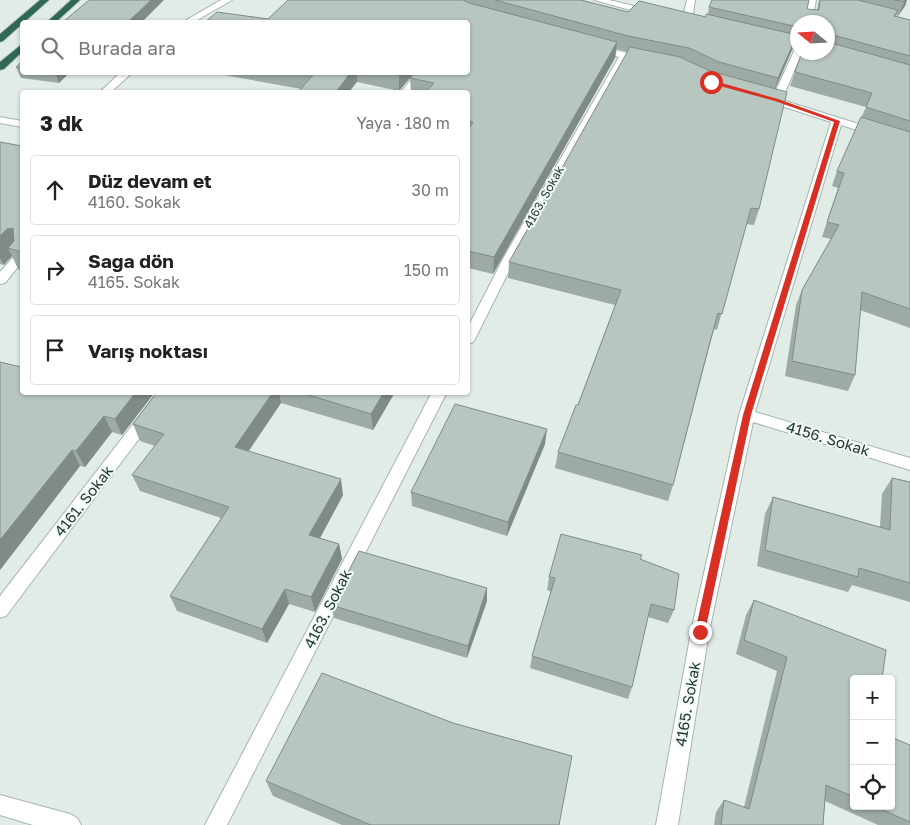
<!DOCTYPE html>
<html lang="tr">
<meta charset="utf-8">
<style>
body{margin:0;font-family:"Golos Text",sans-serif;background:#f2f2f2;color:#222}
.controls{position:absolute;right:15px;bottom:15px;display:grid;overflow:hidden;border-radius:5px;box-shadow:0 1px 4px #0004}
.controls button{width:45px;height:45px;display:grid;place-items:center;padding:0;border:0;border-bottom:1px solid #e0e0e0;background:#fff;color:#222;font:25px sans-serif}
.compass{position:absolute;left:790px;top:15px;width:45px;height:45px;border-radius:50%;background:#fff;box-shadow:0 1px 4px #0004;rotate:288deg}
.stop{position:absolute;width:15px;height:15px;margin:-11px;border:4px solid #d93025;border-radius:50%;background:#fff}
.stop.end{background:#d93025;border-color:#fff;box-shadow:0 1px 5px #0008}
.list{margin:0;padding:0;list-style:none}
h2{display:flex;justify-content:space-between;align-items:center;height:65px;margin:0;padding:0 20px;font-size:21px}
h2 small{font-size:16px;font-weight:400;color:#767676}
.list li{display:grid;grid-template-columns:32px 1fr auto;gap:15px;align-items:center;box-sizing:border-box;height:70px;margin:0 10px 10px;padding:0 10px;border:1px solid #e0e0e0;border-radius:5px}
.list b{display:block;font-size:19px;white-space:nowrap}
.list p{margin:0;font-size:16px;white-space:nowrap;color:#767676}
.list em{font-size:16px;font-style:normal;color:#767676}
.icon{flex:none;width:28px;height:28px;fill:none;stroke:currentColor;stroke-width:2;stroke-linecap:round;stroke-linejoin:round}
.map{position:relative;flex:none;width:910px;height:825px;overflow:hidden}
.search{position:absolute;background:#fff;box-shadow:0 1px 4px #0004;left:20px;top:20px;width:450px;height:55px;display:flex;align-items:center;gap:12px;box-sizing:border-box;padding:0 18px;border-radius:5px;color:#767676;font-size:19px}
.panel{position:absolute;background:#fff;box-shadow:0 1px 4px #0004;left:20px;top:90px;width:450px;height:305px;border-radius:5px}
.map>svg:first-child{display:block}
.lines{fill:none;stroke-linecap:round;stroke-linejoin:round}
.street-casing{stroke:#a5b4ad;stroke-width:2}
.highway-casing{stroke:#c1c9c6;stroke-width:2}
.street{fill:#fff;fill-rule:evenodd}
.highway{fill:#2f6857;fill-rule:evenodd}
.wall{fill:#9daba4}
.shaded-wall{fill:#808b86}
.building{fill:#b7c7bf;stroke:#808b86}
.route{fill:#d93025}
.labels{text-anchor:middle;stroke-width:4;stroke-linejoin:round;paint-order:stroke}
.far-street-label{font-size:12px;fill:#223d33;stroke:#f3f9f5}
.street-label{font-size:15px;fill:#223d33;stroke:#f3f9f5}
</style>
<div class="map">
<svg width="910" height="825" viewBox="0 0 910 825">
<rect width="100%" height="100%" fill="#e2ece7"/>
<g class="lines">
<defs>
<g id="street">
<polygon points="221,0 232,0 194,22 183,22"/>
<polygon points="594,0 609,0 655,11 657,13 652,16"/>
<polygon points="687,0 695,0 692,21 687,24 682,21"/>
<polygon points="808,0 816,0 812,22 803,22"/>
<polygon points="774,38 798,44 798,52 802,52 782,100 910,140 910,147 841,125 755,412 910,458 910,470 753,422 709,632 678,825 656,825 691,632 739,415 831,122 760,99 759,97 764,94 773,97 795,49 771,43 769,41"/>
<polygon points="596,45 647,58 649,60 644,63 627,59 516,257 475,339 473,342 468,344 468,327 504,257 619,57 593,50 593,46"/>
<polygon points="121,72 133,72 111,92 100,92"/>
<polygon points="417,72 428,72 411,92 401,92"/>
<polygon points="0,117 22,121 22,127 0,123"/>
<polygon points="22,251 22,262 5,283 0,284 0,272 18,252"/>
<polygon points="158,392 174,392 6,616 0,618 0,596"/>
<polygon points="432,392 447,392 227,825 205,825"/>
<polygon points="0,795 70,814 77,818 81,825 33,825 0,815"/>
</g>
<g id="highway">
<polygon points="40,0 49,0 3,41 0,42 0,34"/>
<polygon points="71,0 80,0 56,22 47,22"/>
<polygon points="22,44 22,52 4,69 0,70 0,62"/>
</g>
</defs>
<use href="#street" class="street-casing"/>
<use href="#highway" class="highway-casing"/>
<use href="#street" class="street"/>
<use href="#highway" class="highway"/>
</g>
<g class="wall">
<polygon points="288,0 581,0 628,12 706,17 708,14 709,7 817,10 819,0 907,0 905,6 898,16 896,15 896,16 910,20 910,328 860,310 855,375 848,391 785,376 796,305 802,290 831,239 822,237 838,188 832,186 837,171 866,107 790,86 795,72 828,52 798,22 798,42 795,41 792,50 775,89 759,209 754,225 746,224 717,330 714,329 673,485 668,501 555,468 558,452 578,405 615,305 508,278 509,262 628,52 617,49 615,58 493,274 468,268 468,92 411,92 410,78 399,91 357,82 301,89 207,72 415,72 468,22 268,19"/>
<polygon points="22,61 22,72 70,72 59,83 21,78 16,67"/>
<polygon points="0,142 22,146 22,271 18,269 12,256 4,265 0,264"/>
<polygon points="0,362 21,367 22,365 22,392 155,392 122,435 112,432 85,467 80,466 0,570"/>
<polygon points="157,392 395,392 373,430 281,403 249,451 343,495 320,538 339,544 342,559 315,612 289,604 267,643 177,611 170,596 221,518 140,491 132,475 155,446 140,441 133,424"/>
<polygon points="545,444 507,536 412,506 411,492"/>
<polygon points="892,478 910,482 910,602 852,585 848,592 757,566 765,514 773,497 880,527 882,494"/>
<polygon points="641,559 674,610 668,623 648,617 632,687 628,699 530,668 532,656 552,592 547,590 549,577"/>
<polygon points="754,600 854,679 854,806 891,806 910,745 910,825 878,825 825,801 823,825 714,825 716,812 724,800 744,807 777,671 736,654 746,615"/>
<polygon points="487,601 467,658 334,618 331,605"/>
<polygon points="453,723 559,825 342,825 273,796 266,781"/>
</g>
<g class="shaded-wall">
<polygon points="151,0 164,0 142,22 128,22"/>
<polygon points="905,0 907,0 905,6 898,16"/>
<polygon points="797,35 792,50 773,94 778,78"/>
<polygon points="833,35 828,49 828,36"/>
<polygon points="617,42 615,58 493,274 494,257"/>
<polygon points="55,72 70,72 59,83"/>
<polygon points="351,72 357,72 357,82 349,92 336,92"/>
<polygon points="401,72 415,72 399,91 399,75"/>
<polygon points="13,228 22,250 17,251 8,248 12,256 4,265 0,258 0,236 7,229"/>
<polygon points="136,392 155,392 122,435 115,419"/>
<polygon points="273,392 279,392 281,403 240,463 235,447"/>
<polygon points="384,392 395,392 373,430 371,414"/>
<polygon points="104,416 112,432 85,467 76,451"/>
<polygon points="547,429 545,444 507,536 508,522"/>
<polygon points="72,450 80,466 0,570 0,540"/>
<polygon points="341,479 343,495 313,551 309,535"/>
<polygon points="339,544 342,559 315,612 311,597"/>
<polygon points="487,588 487,601 467,658 468,646"/>
<polygon points="285,589 289,604 267,643 262,629"/>
</g>
<g class="building">
<polygon points="89,0 151,0 128,22 63,22"/>
<polygon points="288,0 463,0 469,3 617,42 494,257 468,251 468,130 473,122 468,121 468,92 426,92 434,83 410,78 415,72 468,72 468,22 205,22 217,12 268,19"/>
<polygon points="495,0 581,0 628,12 639,1 706,17 706,14 797,35 778,78 719,62 689,48 628,36"/>
<polygon points="712,0 809,0 807,9 819,10 820,0 858,0 898,10 894,16 910,20 910,56 833,35 828,36 828,22 798,22 798,27 709,7"/>
<polygon points="895,0 905,0 903,2"/>
<polygon points="828,42 910,65 910,121 866,107 872,93 795,72 802,52 828,52"/>
<polygon points="630,47 680,57 710,71 787,92 759,209 751,208 722,314 718,313 707,353 673,485 558,452 576,405 578,405 621,290 509,262"/>
<polygon points="22,61 22,67 16,67"/>
<polygon points="297,72 351,72 336,92 298,92 313,75"/>
<polygon points="387,72 401,72 399,75"/>
<polygon points="861,117 910,132 910,309 862,292 855,375 792,361 802,290 839,225 827,222 844,173 837,171"/>
<polygon points="0,142 22,146 22,252 8,248 14,241 13,228 7,229 0,236"/>
<polygon points="0,362 21,367 22,365 22,392 136,392 115,419 104,416 76,451 72,450 0,540"/>
<polygon points="157,392 273,392 235,447 341,479 309,535 339,544 311,597 285,589 262,629 170,596 229,507 132,475 164,434 133,424"/>
<polygon points="299,392 384,392 371,414"/>
<polygon points="455,404 547,429 508,522 411,492"/>
<polygon points="892,478 910,482 910,583 859,568 858,577 765,550 773,497 890,530"/>
<polygon points="561,534 642,555 640,559 679,574 674,610 651,604 632,687 532,656 555,578 549,577"/>
<polygon points="359,551 487,588 468,646 331,605"/>
<polygon points="754,600 886,650 882,679 854,679 854,797 826,785 823,825 721,825 724,800 749,809 787,657 744,640"/>
<polygon points="322,673 453,723 572,756 559,825 371,825 266,781"/>
<polygon points="891,737 910,745 910,822 874,806 891,806"/>
</g>
<polygon class="route" points="711,80 778,99 840,121 751,415 705,632 700,637 695,632 743,415 834,122 775,101 709,83"/>
<g class="labels">
<g class="far-street-label">
<text transform="translate(544 197) rotate(-61)" y="4">4163. Sokak</text>
</g>
<g class="street-label">
<text transform="translate(828 439) rotate(17)" y="5">4156. Sokak</text>
<text transform="translate(84 501) rotate(-52)" y="5">4161. Sokak</text>
<text transform="translate(328 609) rotate(-63)" y="5">4163. Sokak</text>
<text transform="translate(688 704) rotate(-80)" y="5">4165. Sokak</text>
</g>
</g>
</svg>
<div class="controls">
<button>+</button>
<button>−</button>
<button><svg class="icon" aria-label="locate" viewBox="0 0 24 24"><circle cx="12" cy="12" r="6"/><path d="M12 2v4M12 18v4M2 12h4M18 12h4"/></svg></button>
</div>
<svg class="compass" viewBox="-18 -18 36 36"><path d="M0-13l5 13h-10z" fill="#e53935"/><path d="M0 13l5-13h-10z" fill="#767676"/></svg>
<div class="stop" style="left:711px;top:82px"></div>
<div class="stop end" style="left:700px;top:632px"></div>
<div class="search"><svg class="icon" aria-label="search" viewBox="0 0 24 24"><circle cx="10" cy="10" r="6"/><path d="M15 15l6 6"/></svg>Burada ara</div>
<section class="panel">
<h2>3 dk<small>Yaya · 180 m</small></h2>
<ul class="list">
<li><svg class="icon" aria-label="ahead" viewBox="0 0 24 24"><path d="M12 20V5M6 11l6-6 6 6"/></svg><div><b>Düz devam et</b><p>4160. Sokak</p></div><em>30 m</em></li>
<li><svg class="icon" aria-label="right" viewBox="0 0 24 24"><path d="M7 20v-9h11M14 6l5 5-5 5"/></svg><div><b>Sağa dön</b><p>4165. Sokak</p></div><em>150 m</em></li>
<li><svg class="icon" aria-label="arrive" viewBox="0 0 24 24"><path d="M6 21V4h12l-3 4 3 4H6"/></svg><div><b>Varış noktası</b></div></li>
</ul>
</section>
</div>
